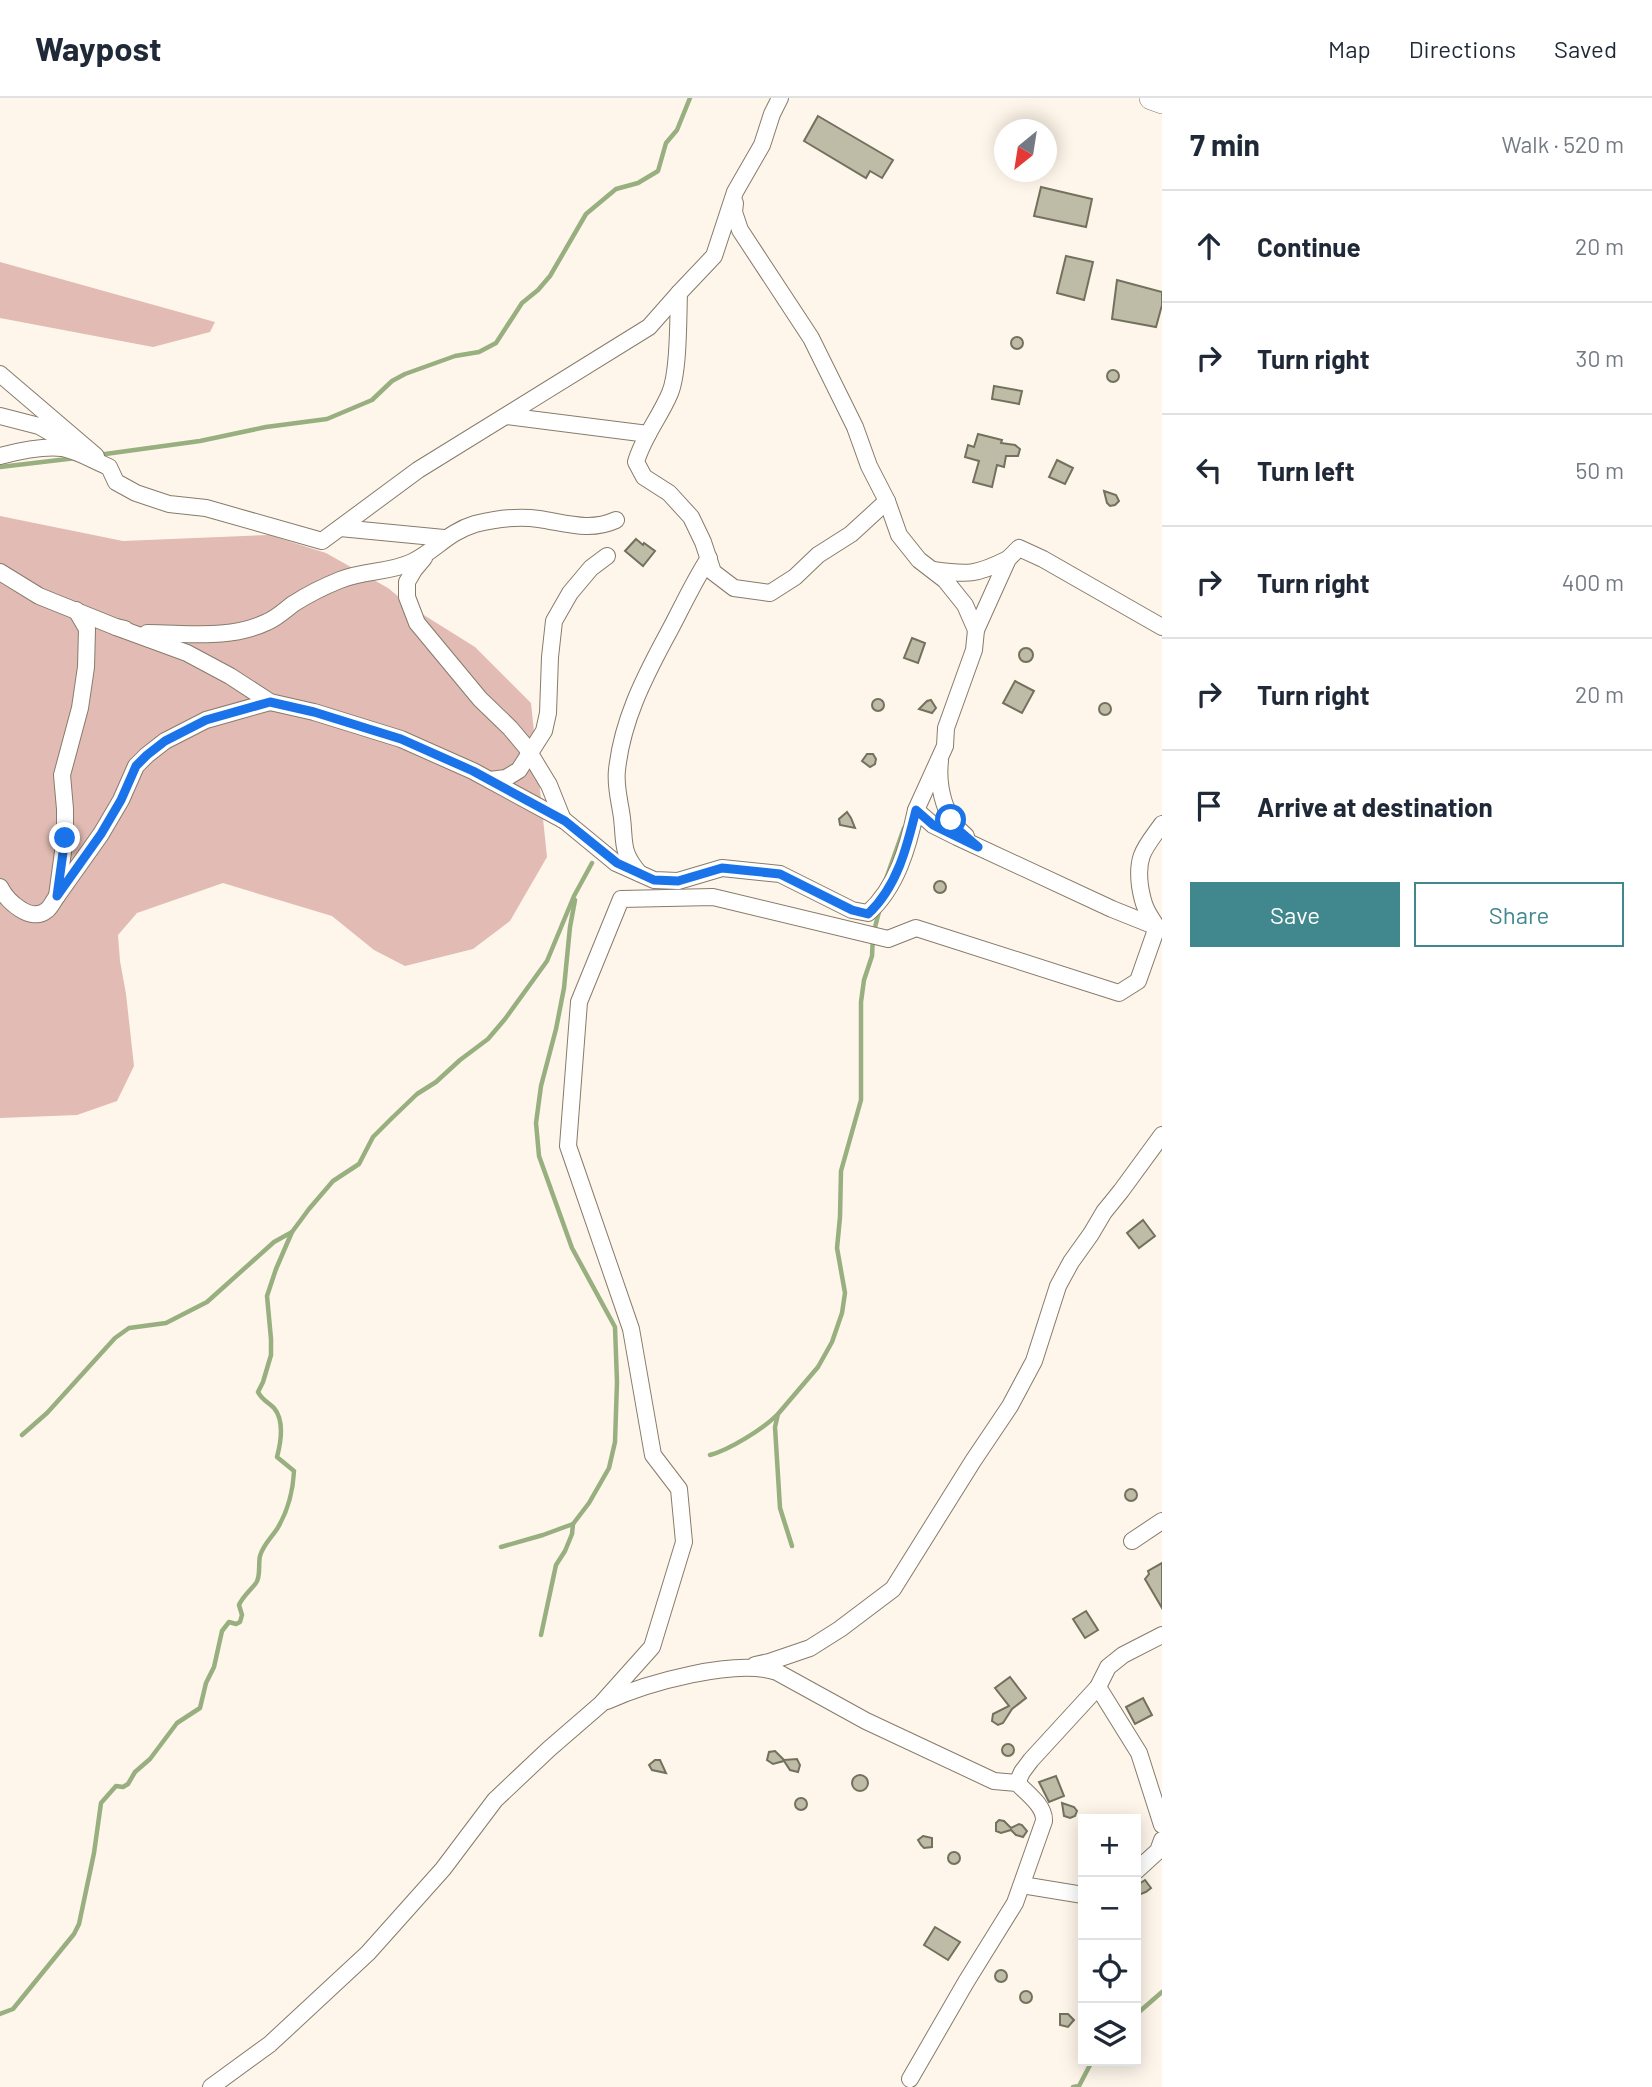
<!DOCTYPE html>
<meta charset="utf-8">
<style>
body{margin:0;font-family:Barlow,sans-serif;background:#f2f2f3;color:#1f2937}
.controls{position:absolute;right:21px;bottom:21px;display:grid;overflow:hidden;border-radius:0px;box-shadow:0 4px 18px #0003}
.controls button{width:63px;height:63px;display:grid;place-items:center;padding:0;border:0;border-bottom:2px solid #e0e1e3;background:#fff;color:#1f2937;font:35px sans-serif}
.compass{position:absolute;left:994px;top:21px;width:63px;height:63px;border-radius:50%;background:#fff;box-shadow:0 4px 18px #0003;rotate:210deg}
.stop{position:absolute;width:21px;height:21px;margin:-16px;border:5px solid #1a73e8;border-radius:50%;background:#fff}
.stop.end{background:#1a73e8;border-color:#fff;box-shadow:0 2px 7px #0008}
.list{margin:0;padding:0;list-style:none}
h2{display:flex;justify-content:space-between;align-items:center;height:91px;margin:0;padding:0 28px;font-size:30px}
h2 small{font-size:23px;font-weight:400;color:#747a83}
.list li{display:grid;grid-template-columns:46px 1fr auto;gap:21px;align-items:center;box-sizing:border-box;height:112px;padding:0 28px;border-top:2px solid #e0e1e3}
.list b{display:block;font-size:26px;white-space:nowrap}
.list em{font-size:23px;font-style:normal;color:#747a83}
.actions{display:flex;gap:14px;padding:21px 28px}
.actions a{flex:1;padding:16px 0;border:2px solid #40888e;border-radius:0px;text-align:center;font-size:24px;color:#40888e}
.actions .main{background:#40888e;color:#fff}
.icon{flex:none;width:38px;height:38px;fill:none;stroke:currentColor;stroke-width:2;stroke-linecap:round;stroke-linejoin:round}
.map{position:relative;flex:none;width:1162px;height:1989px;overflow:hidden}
header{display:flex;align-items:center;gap:42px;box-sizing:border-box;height:98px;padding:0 35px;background:#fff;border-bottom:2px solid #e0e1e3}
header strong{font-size:33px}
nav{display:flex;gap:38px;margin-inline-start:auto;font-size:24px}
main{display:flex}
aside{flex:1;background:#fff}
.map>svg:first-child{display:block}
.green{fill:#e1bbb4}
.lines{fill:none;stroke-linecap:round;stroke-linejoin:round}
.stream{stroke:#98af80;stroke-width:4.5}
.building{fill:#bebca7;stroke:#72715d;stroke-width:2}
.street-casing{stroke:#877b6a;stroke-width:18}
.secondary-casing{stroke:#877b6a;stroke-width:24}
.street{stroke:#fff;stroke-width:16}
.secondary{stroke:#fff;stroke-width:23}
.route{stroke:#1a73e8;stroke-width:9}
</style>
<header>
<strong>Waypost</strong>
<nav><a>Map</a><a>Directions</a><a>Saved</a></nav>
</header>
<main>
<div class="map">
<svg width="1162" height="1989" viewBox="0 0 1162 1989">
<rect width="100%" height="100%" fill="#fef6ea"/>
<g class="green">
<polygon points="0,164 215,224 210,234 153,249 0,220"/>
<polygon points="0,418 123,443 269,437 326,455 388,490 411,509 475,549 531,605 547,759 510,823 473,851 405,868 374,852 332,818 223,785 137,815 118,837 120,863 126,896 134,968 117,1003 77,1017 0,1020"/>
</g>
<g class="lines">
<g class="stream">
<polyline points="98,357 200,343 266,329 327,321 372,302 392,283 405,276 455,258 479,254 496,245 522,205 538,192 550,178 586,116 616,91 638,85 658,73 666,45 677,32 690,0"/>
<polyline points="0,369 76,360"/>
<polyline points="886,781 904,730"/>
<polyline points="22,1337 47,1315 115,1240 129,1230 166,1225 207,1204 274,1144 292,1134"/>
<path d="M710,1357C729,1352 763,1331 777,1317"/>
<polyline points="792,1448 780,1410 775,1329 778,1316 818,1269 832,1244 842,1215 845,1195 837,1150 840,1119 841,1073 861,1002 861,904 864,882 872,858 873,837 880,810"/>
<polyline points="501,1449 543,1437 573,1426"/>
<polyline points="541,1537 556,1467 565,1453 572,1436 573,1426 589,1405 609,1370 615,1344 617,1284 615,1229 572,1150 539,1058 536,1025 541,988 556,931 564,890 570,829 575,802"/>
<path d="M0,1916L13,1911L74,1836L79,1826L94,1755L101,1705L116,1688L123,1689L128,1686L135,1674L150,1661L177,1625L200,1610L206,1585L214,1569L222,1533L229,1524L236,1526L240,1524L242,1517L239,1507C243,1498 250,1493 256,1485C261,1478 258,1467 260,1458C263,1447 271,1440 277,1431C288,1413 293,1393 294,1373L277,1359C281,1344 285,1323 274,1310C268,1304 262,1302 258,1294L263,1284L271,1257V1241L267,1198L276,1171L292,1134L309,1111L333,1083L359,1066L373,1039L391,1021L417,996L436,984L460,962L488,941L505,921L547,863L574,798L592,765"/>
<polyline points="1136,1923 1139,1914 1162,1894"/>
<polyline points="1073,1989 1079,1988 1090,1967 1095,1963"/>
</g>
</g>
<g class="building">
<polygon points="818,18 893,62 882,80 870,73 866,80 804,43"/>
<polygon points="1041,89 1092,101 1086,129 1034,118"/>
<polygon points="1066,158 1093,164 1084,202 1057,195"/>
<polygon points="1117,182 1162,194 1162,207 1156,229 1112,221"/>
<circle cx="1017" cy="245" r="6"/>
<circle cx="1113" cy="278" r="6"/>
<polygon points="994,288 1022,293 1019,306 992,301"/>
<polygon points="978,336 1002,342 1001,345 1015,347 1020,351 1018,358 1006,358 1004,369 997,367 992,389 973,384 979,363 965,359 968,347 974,349"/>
<polygon points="1057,362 1073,370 1065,386 1049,379"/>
<polygon points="1104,393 1116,397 1119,403 1115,407 1110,408 1107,405"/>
<polygon points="636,441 643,447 644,445 655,453 643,468 625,453"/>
<polygon points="912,540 925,545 918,565 904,560"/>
<circle cx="1026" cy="557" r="7"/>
<polygon points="1015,583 1034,593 1022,615 1003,605"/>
<circle cx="878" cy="607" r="6"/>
<polygon points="931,602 936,610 932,615 919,611 927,603"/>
<circle cx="1105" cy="611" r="6"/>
<polygon points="867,656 873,656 876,661 875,666 870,669 862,663"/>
<polygon points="847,714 851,720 855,730 840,727 839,721"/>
<circle cx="940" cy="789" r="6"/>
<polygon points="1143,1122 1155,1138 1139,1150 1127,1135"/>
<circle cx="1131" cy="1397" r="6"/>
<polygon points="1162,1465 1162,1510 1145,1481 1149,1476 1148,1473"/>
<polygon points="1086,1513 1098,1532 1085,1540 1073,1521"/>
<polygon points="1010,1579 1026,1600 1012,1611 1003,1625 998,1627 992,1623 993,1616 1009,1608 995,1590"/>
<polygon points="1143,1600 1152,1617 1135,1626 1126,1609"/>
<circle cx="1008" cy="1652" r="6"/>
<polygon points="775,1653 784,1662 797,1661 800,1667 798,1674 790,1672 784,1663 773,1666 767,1662 769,1654"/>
<polygon points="655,1662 660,1662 666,1675 652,1672 649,1667"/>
<circle cx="860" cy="1685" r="8"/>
<polygon points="1056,1678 1064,1698 1049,1704 1039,1684"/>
<circle cx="801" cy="1706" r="6"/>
<polygon points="1062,1705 1074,1709 1077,1713 1075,1718 1070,1720 1064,1718"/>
<polygon points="999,1722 1004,1723 1011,1730 1019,1726 1022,1727 1027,1733 1023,1739 1016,1737 1011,1732 1001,1735 996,1733 996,1725"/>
<polygon points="923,1738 932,1740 932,1749 924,1750 921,1747 918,1742"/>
<circle cx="954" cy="1760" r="6"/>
<polygon points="1145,1782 1151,1790 1146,1794 1136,1798 1136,1788"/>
<polygon points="935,1829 960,1844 948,1862 924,1847"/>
<circle cx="1001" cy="1878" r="6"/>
<circle cx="1026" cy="1899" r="6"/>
<polygon points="1060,1916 1068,1916 1074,1922 1068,1929 1060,1927"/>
</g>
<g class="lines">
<defs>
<g id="street">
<path d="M780,0L772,16L762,47L735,94L714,158L679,195C678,221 679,273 670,295C660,319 643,339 636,364L644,379L669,395L691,419L703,444L713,474L734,490L770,495L795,479L818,457L851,436L887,403"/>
<polyline points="735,105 734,114 740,132 811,240 855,329 869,368 887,403 899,437 919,462 945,482 965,507 976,532"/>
<polyline points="0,276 96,358"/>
<polyline points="0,318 39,328 74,348"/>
<polyline points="506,318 648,336"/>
<path d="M0,358C19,353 43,348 62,350C78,353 94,363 109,369L116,384L136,395L169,406L206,410L322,443L418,372L649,229L679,195"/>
<polyline points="340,430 444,440"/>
<polyline points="424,460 414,472 407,484 407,499 417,525 480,601 510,630 526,649 549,687 563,722"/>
<path d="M933,472C968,477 976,477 1008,461"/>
<polyline points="0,474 39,498 116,529 125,531"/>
<polyline points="76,512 87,531 86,569 80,610 62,677 65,711 65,739 57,798 101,736 121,702 136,668 147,657 165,643 206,622 270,604"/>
<path d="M116,529L187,555L230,578L270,604L314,614L401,641L473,673L565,723L616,765L654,782L678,783L722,770L780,776L852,812L868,815C897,789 908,749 916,712"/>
<polyline points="1162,529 1043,461 1019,450 1008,461 976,532 974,552 946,630 945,648 916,712 933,727 957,739 1112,811 1162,831"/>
<path d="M147,535C188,535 229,542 267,524C277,520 285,512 293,506C307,497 325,488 340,482C364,472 389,475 412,464C435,453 448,434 475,426C495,421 519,418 539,421C566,425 590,434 616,422"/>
<path d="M940,663C937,689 945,722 966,738"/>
<polyline points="490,682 506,680 519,672 544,633 548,615 550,559 554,523 570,495 591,470 607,458"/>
<path d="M639,775C621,754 625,746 622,720C620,704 615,688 617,672C622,624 643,582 665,541C680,514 692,486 709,460"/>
<path d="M0,789C7,803 31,826 47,812C51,809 54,802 57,798"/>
<path d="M1157,829C1146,813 1143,807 1140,788C1136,757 1145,750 1162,726"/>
<polyline points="1132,1443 1162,1423"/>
<polyline points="755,1567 769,1564 810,1550 840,1531 893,1491 973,1363 1010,1308 1034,1263 1058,1188 1071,1164 1091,1136 1104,1114 1121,1093 1162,1037"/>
<polyline points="1098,1589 1139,1655 1162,1727"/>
<path d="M607,1603C647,1585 735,1560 777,1574L866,1623L994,1683L1017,1685C1027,1695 1045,1708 1044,1723L1015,1805L966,1884L910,1981"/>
<polyline points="1017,1685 1022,1674 1031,1662 1098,1589 1108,1569 1123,1557 1162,1537"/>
<polyline points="1136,1773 1158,1753 1162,1742"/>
<polyline points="1022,1787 1083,1797"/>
<polyline points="211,1989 270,1946 368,1855 443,1771 495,1702 549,1651 601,1606 652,1549 684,1444 679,1391 653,1357 631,1231 568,1048 579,904 621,801 713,799 888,841 916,830 1119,895 1138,883 1157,829"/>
</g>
<polyline id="secondary" points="1151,0 1162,4"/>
</defs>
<use href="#street" class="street-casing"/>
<use href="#secondary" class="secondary-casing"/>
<use href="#street" class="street"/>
<use href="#secondary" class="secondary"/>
</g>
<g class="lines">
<path class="route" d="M65,740L57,798L101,736L121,702L136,668L147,657L165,643L206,622L270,604L314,614L401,641L473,673L565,723L617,765L654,782L678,783L722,770L780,776L852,812L868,816C897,789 907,749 916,712L933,727L978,749L956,730L951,722"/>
</g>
</svg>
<div class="controls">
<button>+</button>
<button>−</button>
<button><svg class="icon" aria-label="locate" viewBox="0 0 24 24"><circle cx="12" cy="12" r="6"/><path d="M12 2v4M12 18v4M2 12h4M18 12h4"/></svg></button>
<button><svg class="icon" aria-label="layers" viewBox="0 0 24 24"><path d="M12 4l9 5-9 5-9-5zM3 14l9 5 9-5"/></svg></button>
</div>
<svg class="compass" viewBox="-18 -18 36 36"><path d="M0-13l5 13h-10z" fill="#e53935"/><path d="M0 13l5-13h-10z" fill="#747a83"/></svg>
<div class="stop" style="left:951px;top:722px"></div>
<div class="stop end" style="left:65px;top:740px"></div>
</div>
<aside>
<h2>7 min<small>Walk · 520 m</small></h2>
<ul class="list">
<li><svg class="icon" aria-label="ahead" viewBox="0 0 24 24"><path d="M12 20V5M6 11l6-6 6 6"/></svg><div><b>Continue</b></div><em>20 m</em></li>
<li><svg class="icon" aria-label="right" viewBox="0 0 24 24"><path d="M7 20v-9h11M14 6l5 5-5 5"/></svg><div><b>Turn right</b></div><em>30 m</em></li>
<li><svg class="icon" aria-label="left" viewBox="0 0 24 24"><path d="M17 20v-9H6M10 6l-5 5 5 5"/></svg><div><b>Turn left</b></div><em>50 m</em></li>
<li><svg class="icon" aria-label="right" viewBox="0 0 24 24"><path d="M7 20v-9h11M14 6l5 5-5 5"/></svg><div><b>Turn right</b></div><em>400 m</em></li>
<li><svg class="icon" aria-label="right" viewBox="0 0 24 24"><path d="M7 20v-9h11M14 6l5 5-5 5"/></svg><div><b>Turn right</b></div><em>20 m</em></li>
<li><svg class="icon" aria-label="arrive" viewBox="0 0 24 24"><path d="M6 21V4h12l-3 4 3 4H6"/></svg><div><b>Arrive at destination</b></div></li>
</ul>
<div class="actions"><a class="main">Save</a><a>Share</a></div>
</aside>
</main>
